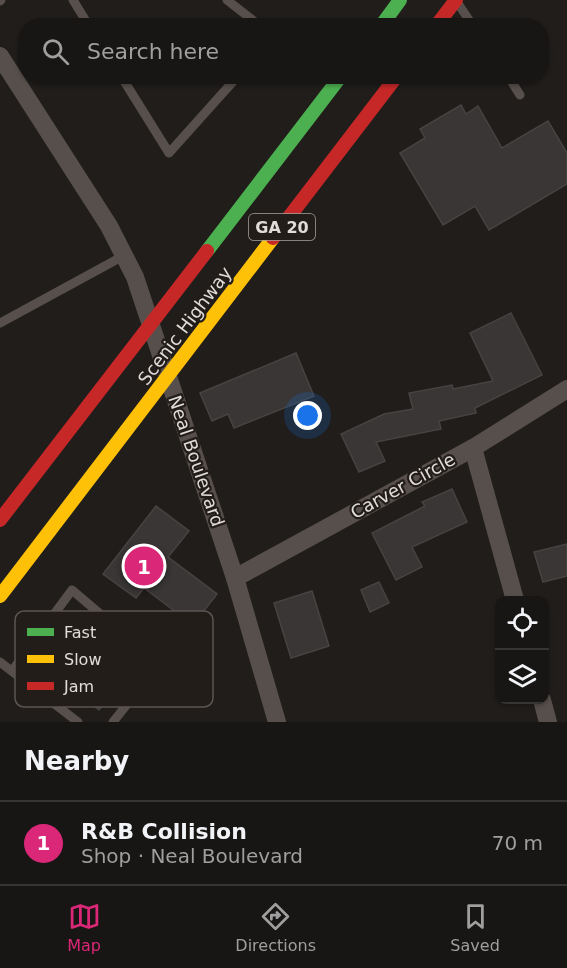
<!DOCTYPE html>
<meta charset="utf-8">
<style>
body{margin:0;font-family:"DejaVu Sans",sans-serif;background:#252322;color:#f1f3f6}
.controls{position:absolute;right:18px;bottom:18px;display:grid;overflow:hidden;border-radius:12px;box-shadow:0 2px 4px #0004}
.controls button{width:54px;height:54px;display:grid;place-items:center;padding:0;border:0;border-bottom:2px solid #363534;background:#181614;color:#f1f3f6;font:30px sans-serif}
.you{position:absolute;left:308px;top:416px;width:21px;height:21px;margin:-15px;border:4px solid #fff;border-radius:50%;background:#1a73e8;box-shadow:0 0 0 9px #1a73e833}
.badge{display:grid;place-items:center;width:39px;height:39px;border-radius:50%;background:#db2777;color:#fff;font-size:20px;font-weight:700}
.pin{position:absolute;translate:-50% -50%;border:3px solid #fff;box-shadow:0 2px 6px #0006}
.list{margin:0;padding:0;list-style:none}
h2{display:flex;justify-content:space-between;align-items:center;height:78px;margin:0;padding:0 24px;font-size:26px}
h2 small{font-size:20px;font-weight:400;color:#9f9fa0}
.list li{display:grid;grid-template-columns:39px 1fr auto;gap:18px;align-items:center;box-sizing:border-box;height:84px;padding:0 24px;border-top:2px solid #363534}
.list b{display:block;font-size:22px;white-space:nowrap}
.list p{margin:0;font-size:20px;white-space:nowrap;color:#9f9fa0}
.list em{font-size:20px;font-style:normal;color:#9f9fa0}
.icon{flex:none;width:33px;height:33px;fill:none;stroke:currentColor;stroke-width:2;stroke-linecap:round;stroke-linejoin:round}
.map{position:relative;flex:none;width:567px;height:722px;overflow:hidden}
.search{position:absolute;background:#181614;box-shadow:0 2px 4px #0004;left:18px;right:18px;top:18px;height:66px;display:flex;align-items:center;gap:15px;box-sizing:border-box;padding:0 21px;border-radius:24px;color:#9f9fa0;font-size:22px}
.sheet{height:162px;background:#181614}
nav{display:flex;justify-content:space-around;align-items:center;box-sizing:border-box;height:84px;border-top:2px solid #363534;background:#181614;font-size:16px;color:#9f9fa0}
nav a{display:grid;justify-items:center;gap:3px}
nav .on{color:#db2777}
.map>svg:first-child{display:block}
.building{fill:#393635;stroke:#464442;stroke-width:1.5}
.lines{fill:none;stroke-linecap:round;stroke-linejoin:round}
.lane{stroke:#574f4b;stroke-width:9}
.street{stroke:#574f4b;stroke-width:18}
.fast{stroke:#4caf50;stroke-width:14}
.slow{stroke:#ffc107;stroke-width:14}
.jam{stroke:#c62828;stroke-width:14}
.labels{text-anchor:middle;stroke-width:4.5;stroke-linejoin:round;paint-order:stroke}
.shield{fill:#221d19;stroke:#a7a39f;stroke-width:1.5}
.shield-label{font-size:16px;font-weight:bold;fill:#e0dcd9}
.street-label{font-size:18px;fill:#e0dcd9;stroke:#221d19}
.key{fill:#221d19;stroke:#5b5653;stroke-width:1.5}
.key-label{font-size:16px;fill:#e0dcd9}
</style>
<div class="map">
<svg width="567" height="722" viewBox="0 0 567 722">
<rect width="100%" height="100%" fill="#201d1b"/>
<g class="building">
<polygon points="461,105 466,114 478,106 502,148 548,121 567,153 567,184 489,230 475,206 443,225 400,153 425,138 420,129"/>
<polygon points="511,313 542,375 475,408 476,413 439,421 441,429 376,442 385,461 359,472 341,434 384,414 413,409 409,393 452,385 453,389 493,381 470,333"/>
<polygon points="296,353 314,396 234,428 228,414 212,421 200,393"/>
<polygon points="452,489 467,522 412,547 422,567 396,580 372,533 425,506 422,502"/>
<polygon points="156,506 189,531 168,557 217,594 193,625 144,588 136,598 103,574"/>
<polygon points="567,544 567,576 543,582 534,552"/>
<polygon points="379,582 389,603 370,612 361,590"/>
<polygon points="312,591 329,646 291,658 274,603"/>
<polygon points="90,618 125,645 100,677 116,688 99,710 84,698 78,706 43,679"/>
</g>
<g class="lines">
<g class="lane">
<polyline points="73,0 89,26"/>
<polyline points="227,0 260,26"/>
<polyline points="0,1 1,0"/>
<polyline points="459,5 473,26"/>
<polyline points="121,76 169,153 238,76"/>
<polyline points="508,76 520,95"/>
<polyline points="0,323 125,255"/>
<polyline points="0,662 78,722"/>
<polyline points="12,671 72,590 159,664 113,722"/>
</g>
<g class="street">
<polyline points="0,56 109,226 135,277 235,578 277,722"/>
<polyline points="473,448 515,600"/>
<polyline points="235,578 473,448 567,389"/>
<polyline points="542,700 548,722"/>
</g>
<g class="fast">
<polyline points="381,26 400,0"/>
<polyline points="207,251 341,76"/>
</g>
<polyline class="slow" points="0,596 273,238"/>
<g class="jam">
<polyline points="436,26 456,0"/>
<polyline points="273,238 397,76"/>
<polyline points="0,520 207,251"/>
</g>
</g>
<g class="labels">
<rect class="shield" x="249" y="214" width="66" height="26" rx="4.5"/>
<g class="shield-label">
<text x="282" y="233">GA 20</text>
</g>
<g class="street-label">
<text transform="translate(185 326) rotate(-53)" y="6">Scenic Highway</text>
<text transform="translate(196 461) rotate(71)" y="6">Neal Boulevard</text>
<text transform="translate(403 486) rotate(-29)" y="6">Carver Circle</text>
</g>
</g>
<rect x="15" y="611" width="198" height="96" rx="9" class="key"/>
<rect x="27" y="628" width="27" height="8" fill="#4caf50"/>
<rect x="27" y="655" width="27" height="8" fill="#ffc107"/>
<rect x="27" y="682" width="27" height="8" fill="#c62828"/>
<g class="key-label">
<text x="64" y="638">Fast</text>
<text x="64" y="665">Slow</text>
<text x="64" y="692">Jam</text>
</g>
</svg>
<div class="controls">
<button><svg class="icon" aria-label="locate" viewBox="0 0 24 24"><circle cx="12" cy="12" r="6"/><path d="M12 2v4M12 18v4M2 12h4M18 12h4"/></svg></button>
<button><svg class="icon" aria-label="layers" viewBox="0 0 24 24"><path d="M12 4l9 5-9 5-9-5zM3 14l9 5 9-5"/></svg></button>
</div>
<div class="you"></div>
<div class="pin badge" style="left:144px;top:566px">1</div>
<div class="search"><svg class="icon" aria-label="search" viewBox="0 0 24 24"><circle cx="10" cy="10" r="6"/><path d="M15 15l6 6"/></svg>Search here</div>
</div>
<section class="sheet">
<h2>Nearby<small></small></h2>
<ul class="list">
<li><span class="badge">1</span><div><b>R&amp;B Collision</b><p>Shop · Neal Boulevard</p></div><em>70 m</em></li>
</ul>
</section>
<nav>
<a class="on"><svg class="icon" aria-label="map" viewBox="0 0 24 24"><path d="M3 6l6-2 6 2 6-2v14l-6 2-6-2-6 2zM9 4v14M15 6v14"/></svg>Map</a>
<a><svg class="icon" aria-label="directions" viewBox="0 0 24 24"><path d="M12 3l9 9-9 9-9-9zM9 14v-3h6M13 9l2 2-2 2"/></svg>Directions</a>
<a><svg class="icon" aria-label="saved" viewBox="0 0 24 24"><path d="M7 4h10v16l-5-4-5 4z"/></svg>Saved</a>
</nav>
